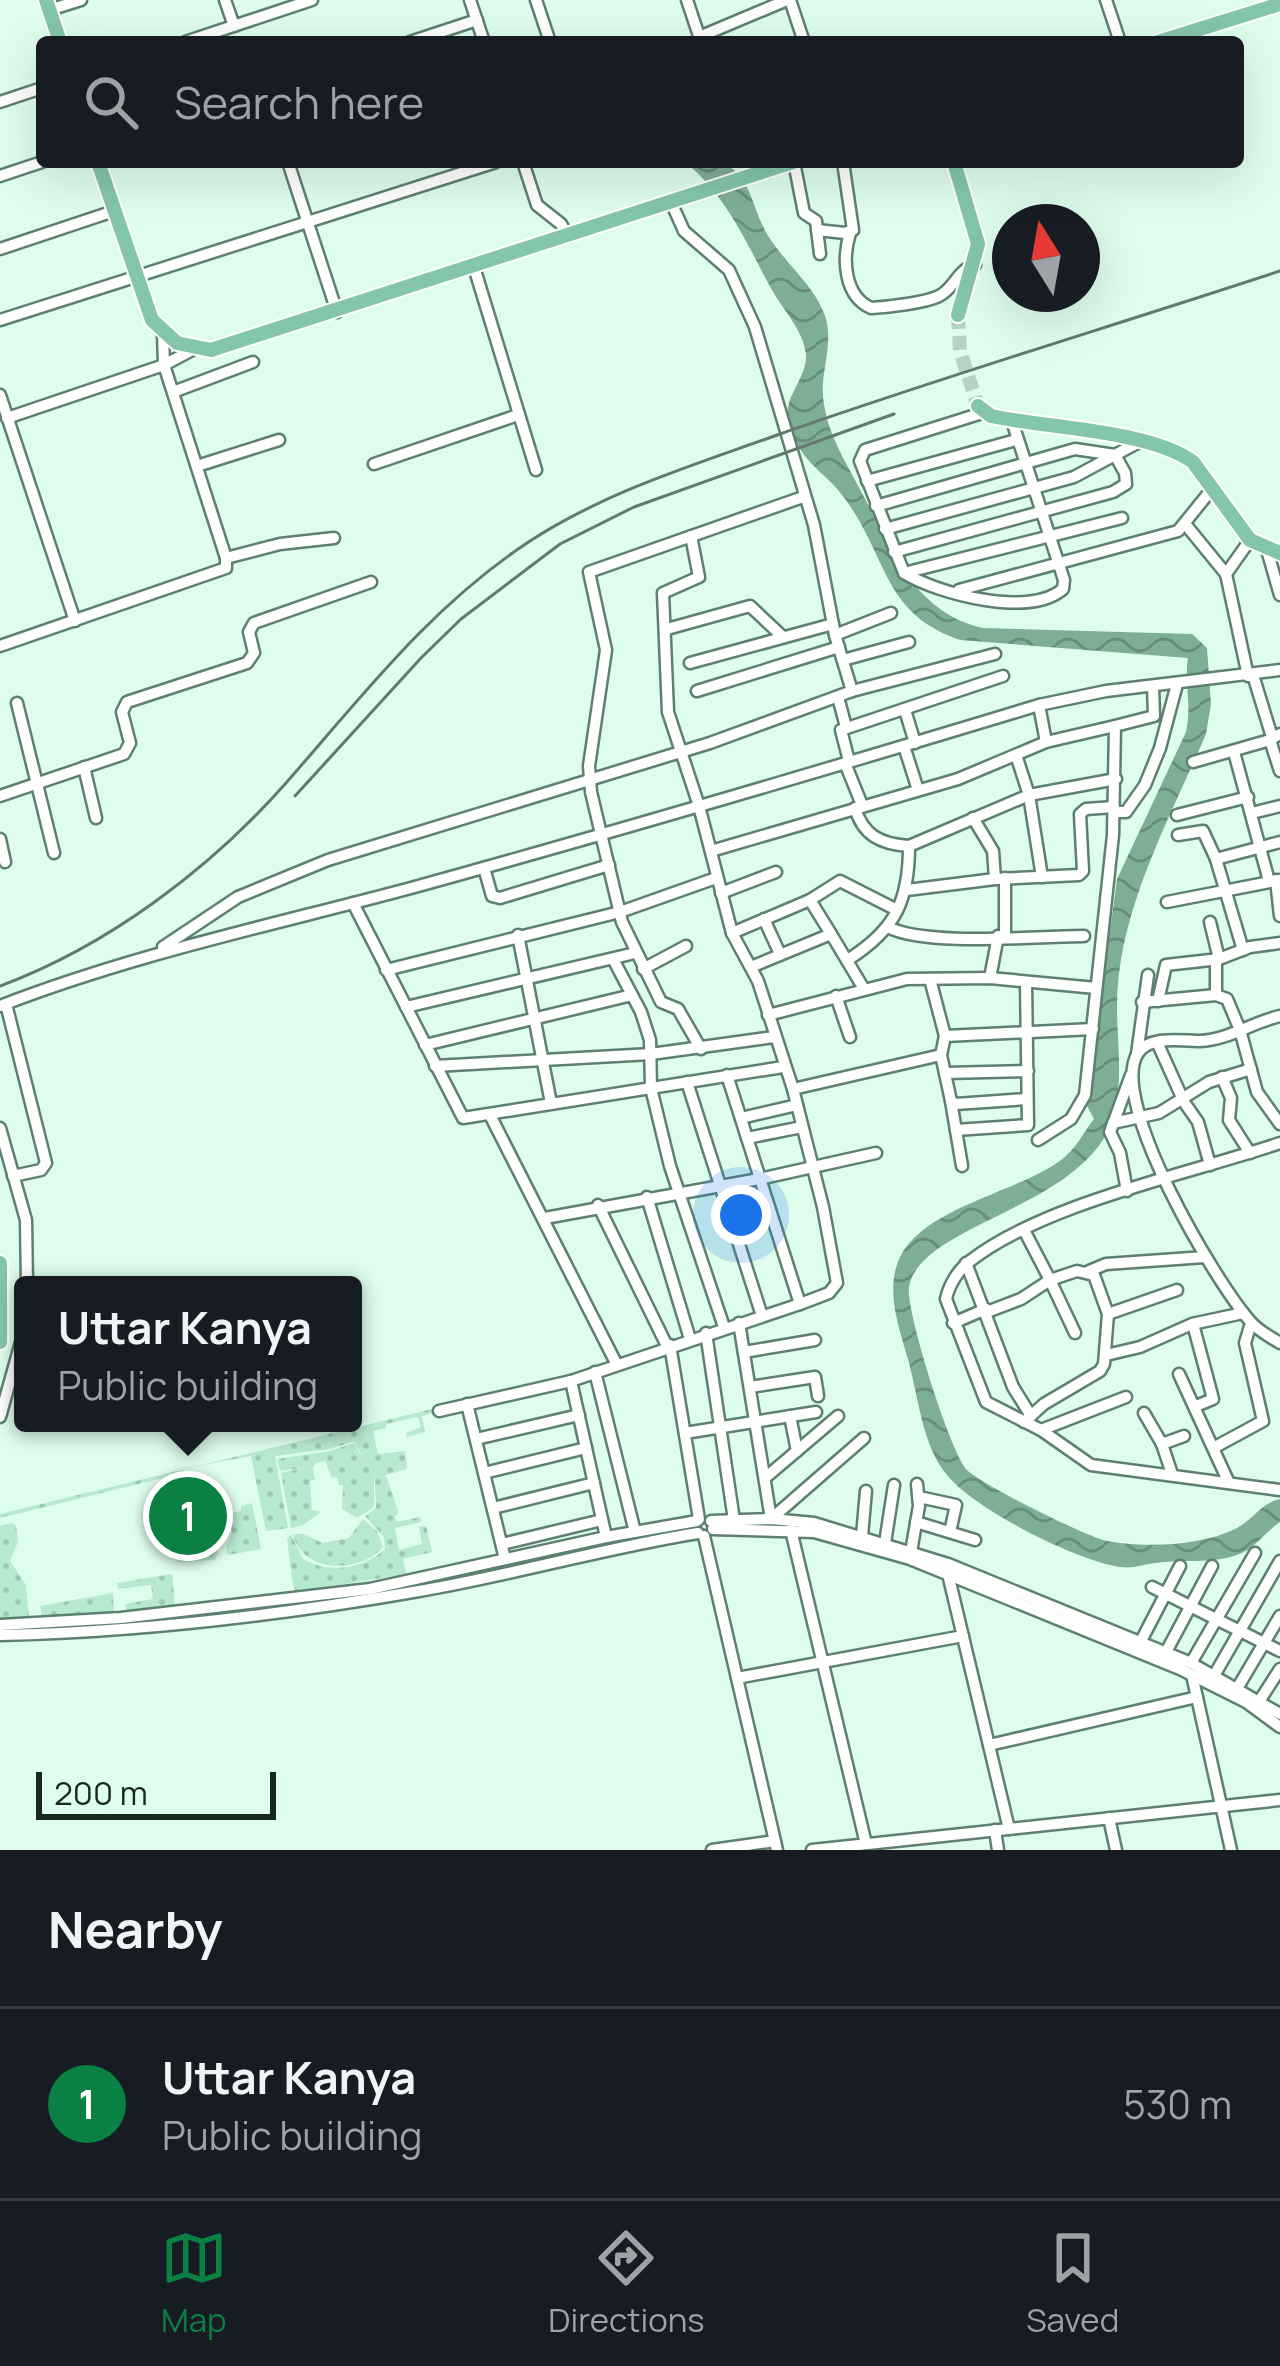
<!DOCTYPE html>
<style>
body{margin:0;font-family:Manrope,sans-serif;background:#20242c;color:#f1f3f6}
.compass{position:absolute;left:992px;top:204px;width:108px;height:108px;border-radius:50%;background:#171b24;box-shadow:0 12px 48px #0002;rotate:349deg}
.scale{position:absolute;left:36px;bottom:30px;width:240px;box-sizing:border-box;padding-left:12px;border:6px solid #18261f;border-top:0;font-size:33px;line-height:42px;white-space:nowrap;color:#18261f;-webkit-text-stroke:9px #defdec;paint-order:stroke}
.you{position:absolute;left:741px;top:1215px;width:42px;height:42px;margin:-30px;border:9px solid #fff;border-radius:50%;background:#1a73e8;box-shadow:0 0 0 18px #1a73e833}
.badge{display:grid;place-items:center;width:78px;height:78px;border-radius:50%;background:#0b8043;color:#fff;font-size:39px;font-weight:700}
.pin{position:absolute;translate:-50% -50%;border:6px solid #fff;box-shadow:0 3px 12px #0006}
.popup{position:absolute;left:14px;top:1276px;width:348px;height:156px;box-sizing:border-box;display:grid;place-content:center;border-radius:12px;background:#171b24;filter:drop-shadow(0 3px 9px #0005);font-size:39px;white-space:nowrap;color:#9ea1a6}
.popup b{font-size:45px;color:#f1f3f6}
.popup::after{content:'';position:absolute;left:50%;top:100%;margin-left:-24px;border:24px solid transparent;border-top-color:#171b24}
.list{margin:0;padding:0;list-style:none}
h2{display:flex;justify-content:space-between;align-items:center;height:156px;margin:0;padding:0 48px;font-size:51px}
h2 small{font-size:39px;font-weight:400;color:#9ea1a6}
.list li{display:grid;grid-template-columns:78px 1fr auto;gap:36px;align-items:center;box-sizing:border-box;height:192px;padding:0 48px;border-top:3px solid #363941}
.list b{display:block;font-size:45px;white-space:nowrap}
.list p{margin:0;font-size:39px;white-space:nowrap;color:#9ea1a6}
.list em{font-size:39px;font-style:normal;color:#9ea1a6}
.icon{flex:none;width:66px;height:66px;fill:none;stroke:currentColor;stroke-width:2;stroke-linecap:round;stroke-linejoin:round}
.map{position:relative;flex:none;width:1280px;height:1850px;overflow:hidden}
.search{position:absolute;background:#171b24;box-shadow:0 12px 48px #0002;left:36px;right:36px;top:36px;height:132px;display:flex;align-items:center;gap:30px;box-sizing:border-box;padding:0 42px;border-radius:12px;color:#9ea1a6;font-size:45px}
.sheet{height:348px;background:#171b24}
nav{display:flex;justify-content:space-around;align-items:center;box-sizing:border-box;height:168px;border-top:3px solid #363941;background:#171b24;font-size:33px;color:#9ea1a6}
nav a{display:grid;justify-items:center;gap:6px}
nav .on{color:#0b8043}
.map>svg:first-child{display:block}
.grass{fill:url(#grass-dots)}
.water{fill:url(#water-waves)}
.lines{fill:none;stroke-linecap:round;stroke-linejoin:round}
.major-tunnel{stroke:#b6d2c3;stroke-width:14;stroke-dasharray:14 7;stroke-linecap:butt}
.minor-casing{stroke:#5d816e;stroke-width:15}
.major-casing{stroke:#fff;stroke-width:18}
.minor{stroke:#fff;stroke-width:10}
.major{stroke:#84c6aa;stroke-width:14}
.rail{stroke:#64796e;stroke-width:3}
</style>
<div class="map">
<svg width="1280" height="1850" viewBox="0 0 1280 1850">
<defs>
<pattern id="grass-dots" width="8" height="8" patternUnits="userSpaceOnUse" patternTransform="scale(3)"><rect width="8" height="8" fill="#b7e9ce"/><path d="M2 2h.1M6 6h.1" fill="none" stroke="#9dc8b0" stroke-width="1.8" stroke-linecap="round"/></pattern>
<pattern id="water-waves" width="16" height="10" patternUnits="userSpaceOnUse" patternTransform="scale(3)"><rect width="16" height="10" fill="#7eaf95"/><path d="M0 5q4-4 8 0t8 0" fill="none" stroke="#668e79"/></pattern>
</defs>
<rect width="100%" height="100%" fill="#defdec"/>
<g class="grass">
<path d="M436,1408L437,1412L422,1416L425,1432L407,1437L406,1433L421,1427L418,1417L386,1424V1428L373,1431L378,1454L405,1451L407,1469L386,1475L399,1514L395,1516L397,1522L420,1517L421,1522L395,1528L399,1550L422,1544L419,1527L426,1526L432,1552L403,1559L406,1574L296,1592L293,1585L287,1539L291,1534L303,1559C327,1574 365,1569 385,1549L384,1537L365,1516L376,1508L374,1468V1507L357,1518L342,1509L343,1485H339L337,1477L332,1478L325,1461L316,1463L313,1468L315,1480L310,1481L312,1510L321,1512L303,1525L291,1528L281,1473L302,1468L280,1471L277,1459L330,1451L354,1443L367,1466L354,1441L330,1449L275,1456L288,1528L266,1531L251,1456L183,1469V1473L0,1518V1514Z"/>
<polygon points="252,1503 261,1549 228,1555 226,1548 232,1532 222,1515 241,1511 241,1506"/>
<polygon points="184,1509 191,1520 210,1517 205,1535 218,1552 215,1560 178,1562 167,1512"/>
<path d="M363,1519L377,1531L383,1547C360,1574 302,1574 293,1534H303L323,1543L349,1538Z"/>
<polygon points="11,1523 16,1526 18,1542 10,1561 26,1585 29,1618 0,1619 0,1526"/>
<polygon points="172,1574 175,1606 127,1612 125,1604 153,1599 151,1585 118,1589 117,1583"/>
<polygon points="113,1593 114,1614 42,1618 40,1606"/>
</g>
<path class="water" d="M685,162C696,162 713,159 722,163C747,172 752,202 761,222C775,256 810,278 824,313C836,343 818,374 824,404C829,438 849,467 864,497C893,552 916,613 983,628L1192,634L1207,648L1211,704L1206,734C1169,821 1115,915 1117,1013C1118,1055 1127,1110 1098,1147C1059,1196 987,1215 936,1250C924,1260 912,1270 909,1287C905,1309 951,1455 967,1470C982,1485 1087,1537 1107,1541C1144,1548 1201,1546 1235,1529C1253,1520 1261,1503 1280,1499V1522C1265,1532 1255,1549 1237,1555C1211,1564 1183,1559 1156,1563C1144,1564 1133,1569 1120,1567C1075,1560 965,1506 941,1467C922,1438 918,1397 909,1363C900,1330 884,1291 900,1257C924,1207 1019,1192 1061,1160C1076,1149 1083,1133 1094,1119L1087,1106L1117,879L1186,732C1192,705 1184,682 1188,658L960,640C884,614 888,560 848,503C827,471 801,466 789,424C781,397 807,380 806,355C804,331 783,310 772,290C746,243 728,197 685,162Z"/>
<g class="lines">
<polyline class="major-tunnel" points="958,315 960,351 978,406"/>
<defs>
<g id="minor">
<polyline points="225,0 234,26"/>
<polyline points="470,0 484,42"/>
<polyline points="536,0 550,42"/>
<polyline points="687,0 701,42"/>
<polyline points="790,0 804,42"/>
<polyline points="1106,0 1120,42"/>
<polyline points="49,10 81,0"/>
<polyline points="699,37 787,0"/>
<polyline points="185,42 312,0"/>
<polyline points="410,42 477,20"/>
<polyline points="0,102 42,88"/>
<polyline points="288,162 337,312"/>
<polyline points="523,162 537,205 561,224 568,236"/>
<polyline points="794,162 804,213 816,221 820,254"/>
<polyline points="0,176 42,162"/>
<polyline points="671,202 684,231 729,270 755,327 814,525 835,635 852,691"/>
<polyline points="817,230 845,233 853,230 843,162"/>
<path d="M850,233C842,259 844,296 871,308C887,307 925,303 939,296C955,288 956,271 975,265"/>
<polyline points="0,249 114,211"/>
<polyline points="474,267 536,470"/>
<polyline points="0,320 496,162"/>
<polyline points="173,392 253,362"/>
<polyline points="0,395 75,621"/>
<path d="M982,413L865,450L860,461L904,573C938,594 1030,618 1063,589L1064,580L1012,421"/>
<polyline points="7,418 164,365 194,349"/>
<polyline points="374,464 518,415"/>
<polyline points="197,466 279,440"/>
<polyline points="867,481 1016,440"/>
<polyline points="876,506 1075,449 1115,455 1125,473 1126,484 1113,492 894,552"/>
<polyline points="1186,525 1226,574"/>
<polyline points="885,529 1074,477 1141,441"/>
<polyline points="1267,550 1280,595"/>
<polyline points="226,558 280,544 334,538"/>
<polyline points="904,573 1122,518"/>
<polyline points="959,590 1178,531 1212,489"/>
<polyline points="667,629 750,606 783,637"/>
<polyline points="835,635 891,613"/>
<polyline points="0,646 226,568 226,558 164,365 163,333"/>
<polyline points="843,660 909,642"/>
<polyline points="690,663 833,624"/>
<polyline points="1253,675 1272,737"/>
<polyline points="1248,676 1226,574 1250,540"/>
<polyline points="697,691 839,647"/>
<polyline points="838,697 846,727"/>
<polyline points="17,703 54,853"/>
<polyline points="1039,705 1046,742"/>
<polyline points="905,710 915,743"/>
<polyline points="1280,734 1270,740 1280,771"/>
<polyline points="904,746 918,790"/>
<polyline points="1234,752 1269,881"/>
<polyline points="1016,755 1029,795 1042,877"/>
<polyline points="849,761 841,730 1003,676"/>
<polyline points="1193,762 1270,740"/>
<polyline points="845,763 862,805"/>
<polyline points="84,767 96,818"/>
<polyline points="0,796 124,754 130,743 122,712 127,702 247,663 254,653 249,632 254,623 371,582"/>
<path d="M855,808C863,835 880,844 909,846L1029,795L1116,779"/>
<polyline points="1114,812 1126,812 1145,785 1160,748 1177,684"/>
<polyline points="1252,813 1280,806"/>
<polyline points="1177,815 1248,797"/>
<polyline points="973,818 993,851 995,879"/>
<polyline points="1178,835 1203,831 1216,859"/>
<polyline points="0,839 5,862"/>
<polyline points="711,851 958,779 1046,742 1115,726"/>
<polyline points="484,868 492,896 500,898 609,865"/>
<polyline points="1005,878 1005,936"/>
<polyline points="1276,880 1280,916"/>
<polyline points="907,890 995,879 1079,875 1083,871 1080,814 1086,809 1114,807"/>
<polyline points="721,893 776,872"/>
<polyline points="810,900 831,934"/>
<polyline points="1167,902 1280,880"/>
<polyline points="353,903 463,1118 783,1067"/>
<polyline points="764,919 780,954"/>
<polyline points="1210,922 1219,959"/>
<path d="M888,927C926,947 1037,936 1084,936"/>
<polyline points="732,933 810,900 840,881 897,910"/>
<polyline points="518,935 551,1103"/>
<polyline points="163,947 238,897 328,860 710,743 852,691 995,654"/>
<polyline points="1243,950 1216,859 1280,842"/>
<polyline points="613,959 641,1012 650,1040 651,1088 670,1166 724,1327"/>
<path d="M849,959C896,929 909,900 909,846"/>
<polyline points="1216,960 1216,995"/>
<polyline points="751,967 831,934 864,989"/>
<polyline points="643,969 686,946"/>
<polyline points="386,970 620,912 716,878"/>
<polyline points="990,978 998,936"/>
<polyline points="930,979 945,1036 941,1055 951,1101 956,1104 1027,1099"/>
<polyline points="836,996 850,1037"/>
<polyline points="1158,1001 1166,965 1219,959 1250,947 1280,943"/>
<polyline points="1142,1002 1216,995 1227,999 1240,1030 1257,1092 1280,1124"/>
<polyline points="6,1004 46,1163 41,1170 13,1176"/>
<path d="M0,1006C134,954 273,925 411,888C621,830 831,768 1039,705L1106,691L1280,670"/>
<polyline points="406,1007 635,953"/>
<polyline points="768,1015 907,979 990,978 1096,988"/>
<path d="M1280,1016C1253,1022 1228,1040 1200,1041C1182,1041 1150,1035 1138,1053C1107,1100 1216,1283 1250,1321C1258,1331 1269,1336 1280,1343"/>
<polyline points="945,1036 1093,1029"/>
<polyline points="1157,1042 1184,1102 1198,1122 1210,1165"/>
<polyline points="425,1045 632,995"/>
<polyline points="701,1049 678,1009 661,1002 622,922 591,792 589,766 606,650 589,572 803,497"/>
<polyline points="1137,1054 1148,975"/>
<polyline points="435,1066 651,1054 774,1037"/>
<polyline points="946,1073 1028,1071"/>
<polyline points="727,1075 800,1304"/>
<polyline points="1222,1077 1231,1098 1229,1120 1250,1153"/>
<polyline points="687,1082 762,1316"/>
<polyline points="793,1089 941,1055"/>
<polyline points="951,1101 962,1166"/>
<polyline points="490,1115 616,1363"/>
<polyline points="741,1118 797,1105"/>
<polyline points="1113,1123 1159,1113 1209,1082 1251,1069"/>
<polyline points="0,1128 26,1220 27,1285"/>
<polyline points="956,1130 1028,1125 1026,982"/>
<polyline points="747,1138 802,1127"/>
<polyline points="1038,1140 1071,1119 1085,1095 1113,835 1115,726 1154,716 1153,686"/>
<path d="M1280,1143C1189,1174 1045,1203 970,1261C958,1270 949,1285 946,1299L986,1402L1041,1430L1091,1465L1280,1490"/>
<polyline points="1127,1191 1120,1153 1110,1132 1131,1075"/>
<polyline points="647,1197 690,1339"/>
<polyline points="598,1205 667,1346"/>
<polyline points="545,1218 759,1179 876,1153"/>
<polyline points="966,1263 1013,1387 1031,1416"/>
<polyline points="1089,1271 1106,1264 1205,1257"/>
<polyline points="987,1312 1021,1299 1050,1280 1075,1333"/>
<polyline points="1108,1314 1177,1290"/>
<polyline points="739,1323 771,1519"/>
<polyline points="953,1323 986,1309"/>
<polyline points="1193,1324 1213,1399 1196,1406"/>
<polyline points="706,1333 734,1520"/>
<polyline points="670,1345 699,1519"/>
<polyline points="744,1352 815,1340"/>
<polyline points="1106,1355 1140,1347 1192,1324 1243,1313"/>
<polyline points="595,1372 635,1532"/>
<polyline points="1179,1374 1229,1483"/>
<polyline points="571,1381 606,1537"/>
<polyline points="750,1387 815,1377 818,1396"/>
<polyline points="467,1404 505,1559"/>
<polyline points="439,1411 571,1381 800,1304 829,1293 837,1283 823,1207 793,1089 758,981 732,933 699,806 668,712 663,593 699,577 691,536"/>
<polyline points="1144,1413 1162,1444 1172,1474"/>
<polyline points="790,1416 797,1451"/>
<polyline points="0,1417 23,1335"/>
<polyline points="1024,1422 1044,1404 1100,1371 1104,1364 1108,1314 1094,1275 1077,1271 1050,1280 1024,1230"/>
<polyline points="1041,1430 1126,1397"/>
<polyline points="685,1433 816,1412"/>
<polyline points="476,1439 579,1415"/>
<polyline points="1162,1444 1184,1436"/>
<polyline points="1215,1447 1263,1421 1245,1343 1251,1323"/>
<polyline points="484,1473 586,1448"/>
<polyline points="765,1478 838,1416"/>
<polyline points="919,1497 956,1505 950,1532"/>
<polyline points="493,1508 594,1483"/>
<polyline points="771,1519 864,1438"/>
<polyline points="711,1521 771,1519 814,1523 948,1564 1191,1663 1280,1714"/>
<polyline points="916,1522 975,1540"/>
<polyline points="713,1529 814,1532 910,1559 1180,1669 1246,1702 1280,1727"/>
<polyline points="791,1530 866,1844"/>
<polyline points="704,1536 777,1850"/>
<polyline points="862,1536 866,1491"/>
<polyline points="885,1543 894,1485"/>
<polyline points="502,1544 602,1520"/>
<polyline points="911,1552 919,1506 917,1484"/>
<polyline points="948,1574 1009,1829"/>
<polyline points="1152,1587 1280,1651"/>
<polyline points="0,1625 121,1618 370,1589 606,1537 697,1521"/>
<path d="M0,1635C141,1632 281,1615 419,1591C513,1575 604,1548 698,1533"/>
<polyline points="1141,1641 1180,1566"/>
<polyline points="1166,1652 1212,1566"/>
<polyline points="1191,1663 1255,1553"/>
<polyline points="1215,1674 1280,1561"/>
<polyline points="1192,1675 1231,1850"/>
<polyline points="737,1678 963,1636"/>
<polyline points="1238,1687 1280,1616"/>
<polyline points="1260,1700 1280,1669"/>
<polyline points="989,1745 1197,1697"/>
<polyline points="1109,1818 1116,1850"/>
<polyline points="995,1830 998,1850"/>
<polyline points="712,1850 775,1841"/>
<polyline points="812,1850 1280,1800"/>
</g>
<g id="major">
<polyline points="46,0 60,42"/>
<polyline points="1158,42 1280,4"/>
<polyline points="98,162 152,320 177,343 211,350 793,162"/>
<polyline points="954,162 978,244 958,315"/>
<path d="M978,406L991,416C1045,428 1150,430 1193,462L1250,540L1280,553"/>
<polyline points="0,1263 0,1342"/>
</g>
</defs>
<use href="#minor" class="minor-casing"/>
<use href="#major" class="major-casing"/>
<use href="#minor" class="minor"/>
<use href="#major" class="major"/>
<g class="rail">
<polyline points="295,796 421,658 461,619 560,544 634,507 894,414"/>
<path d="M0,986C108,946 210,869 286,783C363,695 431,606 530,541C607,491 694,465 780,434C945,376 1113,326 1280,271"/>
</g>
</g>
</svg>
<svg class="compass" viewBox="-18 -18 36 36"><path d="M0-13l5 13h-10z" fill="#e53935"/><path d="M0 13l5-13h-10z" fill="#9ea1a6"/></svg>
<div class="scale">200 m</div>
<div class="you"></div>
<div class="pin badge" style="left:188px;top:1516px">1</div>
<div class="popup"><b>Uttar Kanya</b>Public building</div>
<div class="search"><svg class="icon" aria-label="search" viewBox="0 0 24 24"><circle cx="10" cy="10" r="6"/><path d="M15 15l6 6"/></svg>Search here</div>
</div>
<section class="sheet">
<h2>Nearby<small></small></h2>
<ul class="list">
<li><span class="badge">1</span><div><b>Uttar Kanya</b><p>Public building</p></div><em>530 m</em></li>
</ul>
</section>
<nav>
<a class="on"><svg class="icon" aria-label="map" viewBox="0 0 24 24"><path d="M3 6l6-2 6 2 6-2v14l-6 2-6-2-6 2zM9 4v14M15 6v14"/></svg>Map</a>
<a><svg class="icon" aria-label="directions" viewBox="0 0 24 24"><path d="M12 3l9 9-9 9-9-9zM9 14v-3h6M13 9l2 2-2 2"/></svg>Directions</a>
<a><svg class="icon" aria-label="saved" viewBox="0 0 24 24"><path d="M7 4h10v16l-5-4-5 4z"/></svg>Saved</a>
</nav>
